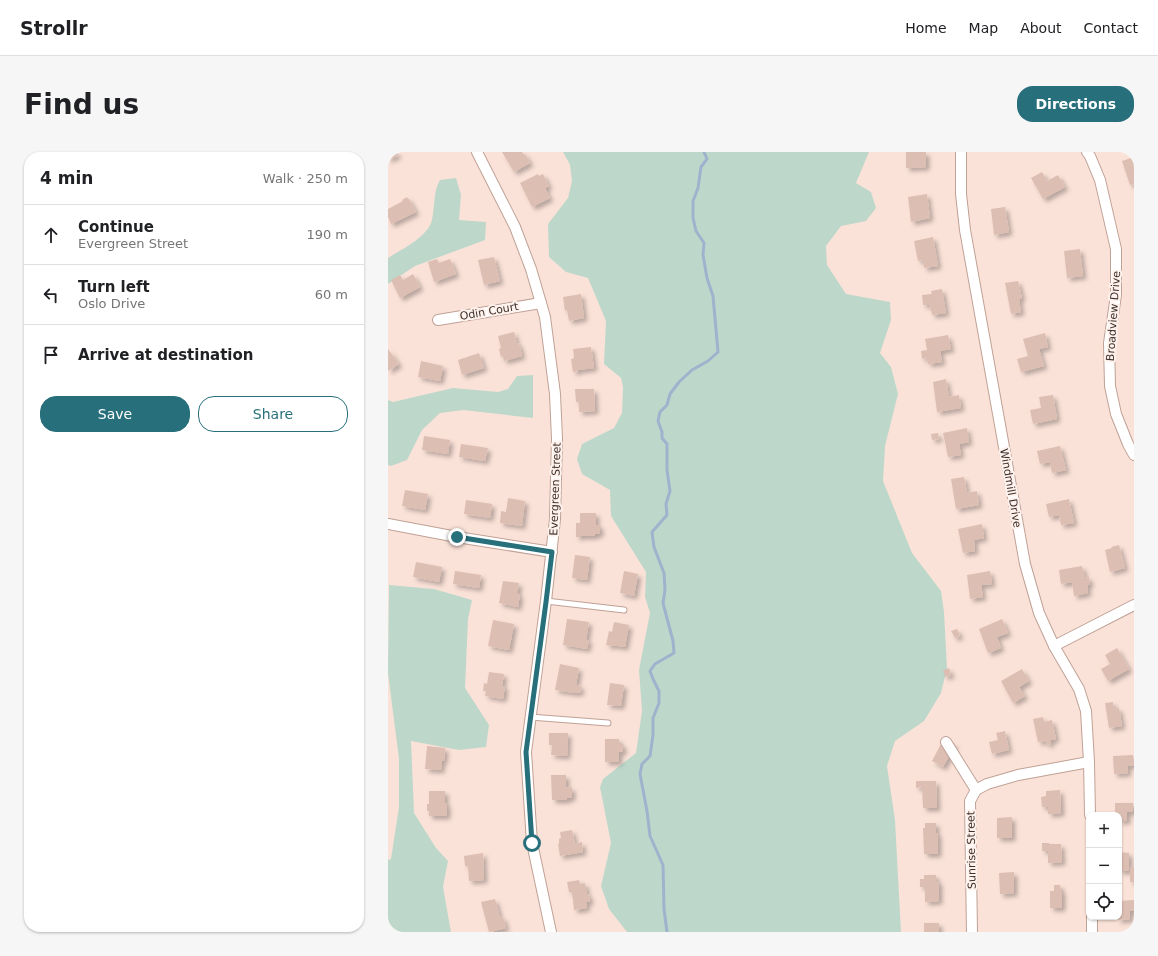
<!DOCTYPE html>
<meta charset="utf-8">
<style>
body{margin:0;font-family:"DejaVu Sans",sans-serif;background:#f6f6f6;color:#202124}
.controls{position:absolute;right:12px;bottom:12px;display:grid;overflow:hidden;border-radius:8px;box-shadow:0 1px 3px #0004}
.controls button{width:36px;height:36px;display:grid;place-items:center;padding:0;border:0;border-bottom:1px solid #e0e0e0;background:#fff;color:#202124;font:20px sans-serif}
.stop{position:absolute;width:12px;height:12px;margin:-9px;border:3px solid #286f7c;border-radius:50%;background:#fff}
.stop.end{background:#286f7c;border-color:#fff;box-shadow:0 1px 4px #0008}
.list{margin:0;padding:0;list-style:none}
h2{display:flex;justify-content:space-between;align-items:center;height:52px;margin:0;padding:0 16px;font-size:17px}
h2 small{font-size:13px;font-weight:400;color:#757577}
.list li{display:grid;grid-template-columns:26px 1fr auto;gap:12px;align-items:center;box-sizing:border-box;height:60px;padding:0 16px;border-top:1px solid #e0e0e0}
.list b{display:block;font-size:15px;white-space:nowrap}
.list p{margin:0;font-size:13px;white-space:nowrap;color:#757577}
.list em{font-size:13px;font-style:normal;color:#757577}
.actions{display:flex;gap:8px;padding:12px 16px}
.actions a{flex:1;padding:9px 0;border:1px solid #286f7c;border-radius:16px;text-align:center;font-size:14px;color:#286f7c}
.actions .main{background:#286f7c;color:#fff}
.icon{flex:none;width:22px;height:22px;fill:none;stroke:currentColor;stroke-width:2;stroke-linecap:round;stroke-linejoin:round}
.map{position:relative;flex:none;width:746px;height:780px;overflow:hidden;border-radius:16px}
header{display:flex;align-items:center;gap:24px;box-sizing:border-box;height:56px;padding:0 20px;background:#fff;border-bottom:1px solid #e0e0e0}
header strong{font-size:19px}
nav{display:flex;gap:22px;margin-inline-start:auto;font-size:14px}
.intro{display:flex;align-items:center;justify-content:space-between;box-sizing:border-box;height:96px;padding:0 24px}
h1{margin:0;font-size:28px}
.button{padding:10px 18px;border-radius:16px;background:#286f7c;color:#fff;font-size:14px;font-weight:700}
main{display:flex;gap:24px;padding:0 24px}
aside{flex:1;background:#fff;border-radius:16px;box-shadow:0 1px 3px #0004}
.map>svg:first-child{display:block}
.green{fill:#bdd8cb}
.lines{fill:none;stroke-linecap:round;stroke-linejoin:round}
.stream{stroke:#9fb3cd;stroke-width:3}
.building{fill:#ddbeb2;filter:url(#shadow)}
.lane-casing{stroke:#bfa196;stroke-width:7}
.street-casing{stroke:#bfa196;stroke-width:12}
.lane{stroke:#fff;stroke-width:5}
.street{stroke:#fff;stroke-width:10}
.route{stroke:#286f7c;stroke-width:5}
.labels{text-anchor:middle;stroke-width:4;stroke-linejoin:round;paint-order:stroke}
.street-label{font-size:11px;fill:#3c302b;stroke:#fff2ed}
</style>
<header>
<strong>Strollr</strong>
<nav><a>Home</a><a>Map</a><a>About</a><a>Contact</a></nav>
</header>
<div class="intro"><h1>Find us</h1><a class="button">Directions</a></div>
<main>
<aside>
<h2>4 min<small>Walk · 250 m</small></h2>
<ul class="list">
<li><svg class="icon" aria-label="ahead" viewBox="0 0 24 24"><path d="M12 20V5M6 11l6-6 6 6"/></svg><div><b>Continue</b><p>Evergreen Street</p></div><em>190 m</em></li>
<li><svg class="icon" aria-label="left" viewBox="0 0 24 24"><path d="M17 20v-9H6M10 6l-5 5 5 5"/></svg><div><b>Turn left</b><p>Oslo Drive</p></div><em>60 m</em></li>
<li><svg class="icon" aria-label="arrive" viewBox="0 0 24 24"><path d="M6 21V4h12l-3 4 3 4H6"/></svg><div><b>Arrive at destination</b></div></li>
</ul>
<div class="actions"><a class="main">Save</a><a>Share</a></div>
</aside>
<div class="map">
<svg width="746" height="780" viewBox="0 0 746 780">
<defs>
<filter id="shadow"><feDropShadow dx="3.5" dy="3.5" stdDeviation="2" flood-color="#0004"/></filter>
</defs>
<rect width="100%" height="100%" fill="#fbe2d8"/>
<g class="green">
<polygon points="175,0 481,0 468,31 483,40 488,56 478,69 453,74 438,94 439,113 458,142 502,150 503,168 492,201 503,215 510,242 497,294 495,329 524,401 553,439 556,460 559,516 553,541 536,569 507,589 499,614 507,668 513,780 239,780 221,757 213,734 223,691 212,635 215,627 248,601 254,559 251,518 262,461 257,445 258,420 223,364 222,338 194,322 189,307 194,292 226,276 234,261 235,235 233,226 216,212 218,169 200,126 178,120 161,105 160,72 180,46 184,29 182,13"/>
<path d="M68,26L73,43L71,68L98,70L97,88L27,114L0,132V106C14,97 40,85 44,68C47,54 45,40 52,28Z"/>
<polygon points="145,223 145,266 75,258 52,261 34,278 19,308 3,314 0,313 0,248 5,250 65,236 110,240 120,237 129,224"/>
<polygon points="1,433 46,437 84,448 80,467 77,536 101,573 98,595 71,598 23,589 26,661 48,696 60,709 55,735 63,780 0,780 0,708 3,707 11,655 11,607 0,521"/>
</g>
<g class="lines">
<polyline class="stream" points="279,780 276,757 275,713 262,684 259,659 252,622 254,612 262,604 265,583 265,566 271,551 271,539 265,527 262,519 267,512 286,501 285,489 275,451 277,438 276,421 266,395 264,380 279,363 278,352 282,339 279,318 279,292 274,286 274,280 270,269 272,260 279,253 282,242 291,230 304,218 320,209 330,200 325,144 319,126 315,103 316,91 308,79 305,66 305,49 310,36 313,15 319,7 316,0"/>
</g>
<g class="building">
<polygon points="0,0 9,0 10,3 0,8"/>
<polygon points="114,0 134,0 136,3 137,2 142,11 126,20"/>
<polygon points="518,0 538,0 538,15 518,16"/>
<polygon points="746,5 746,32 742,33 734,9"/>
<polygon points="654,20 659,29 670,23 677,35 655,47 643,26"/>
<polygon points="150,22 151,24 155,22 161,34 157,36 162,46 144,55 132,31"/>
<polygon points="539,42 542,66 523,70 520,45"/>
<polygon points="19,45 20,47 21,47 28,60 3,72 0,65 0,57 15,49 14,48"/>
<polygon points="617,55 621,80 606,83 603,57"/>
<polygon points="545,85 550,114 536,116 535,108 530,109 526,89"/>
<polygon points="692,97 695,124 679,126 676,99"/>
<polygon points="106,105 112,129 96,133 90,108"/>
<polygon points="49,107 51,111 62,107 68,122 46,130 40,110"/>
<polygon points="25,122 32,135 12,146 3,128 12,123 15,128"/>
<polygon points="630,129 634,146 631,147 633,160 623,162 617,131"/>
<polygon points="554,137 558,161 544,163 543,157 542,157 541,153 535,153 534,143 544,142 543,139"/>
<polygon points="193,142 196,166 181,169 179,158 177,159 175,145"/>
<polygon points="126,180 129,192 131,191 134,204 116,209 115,204 113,205 111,197 113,196 110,184"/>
<polygon points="657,181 660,195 651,197 656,214 633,220 629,207 640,204 635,187"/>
<polygon points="560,183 563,197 552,199 554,210 540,212 539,206 534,207 533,199 539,198 537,187"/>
<polygon points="203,195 206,216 190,218 190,219 185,220 183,207 186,206 185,197"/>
<polygon points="0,197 11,212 0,219"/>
<polygon points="91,201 96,216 74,223 70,208"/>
<polygon points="33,209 55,214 52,229 30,225"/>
<polygon points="558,227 561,245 571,243 573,256 549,260 545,230"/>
<polygon points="187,237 206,237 207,259 191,260 191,250 188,250"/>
<polygon points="665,243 669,267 645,272 642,258 653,256 651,245"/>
<polygon points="579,276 581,290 571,292 573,303 560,305 555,281"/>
<polygon points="550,281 551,287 544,288 543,282"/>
<polygon points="36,284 62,288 60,302 34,298"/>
<polygon points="73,292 100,296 97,309 71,305"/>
<polygon points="672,294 678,318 664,321 662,310 652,312 649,299"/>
<polygon points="576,325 579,341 589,339 591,353 568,357 563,327"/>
<polygon points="17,338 40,342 37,358 14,354"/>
<polygon points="120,346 137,349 134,374 112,371 113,359 118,360"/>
<polygon points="681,347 686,371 673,373 671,363 661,365 658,352"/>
<polygon points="78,348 104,352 102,366 76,362"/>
<polygon points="192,361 208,361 208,373 212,373 212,382 207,382 207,384 192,384 192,385 188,385 188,371 192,371"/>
<polygon points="594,372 596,386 586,388 587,399 575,401 570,377"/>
<polygon points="731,393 737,416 722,420 717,398 724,396 723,395"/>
<polygon points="187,403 202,405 199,428 184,426"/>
<polygon points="28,410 54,415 51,430 25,425"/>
<polygon points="694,414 697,426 701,425 702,432 699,433 700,441 686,444 684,430 673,432 671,418"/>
<polygon points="67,419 93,423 91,436 65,432"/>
<polygon points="236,419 250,422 246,444 232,441"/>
<polygon points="602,419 604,432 593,433 595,445 582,447 579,423"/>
<polygon points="115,429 131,431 129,442 132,442 130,455 125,455 126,454 111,451"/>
<polygon points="179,467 201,470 198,488 201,488 199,497 175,493"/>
<polygon points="614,467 620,481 609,485 613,496 600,501 591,477"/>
<polygon points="105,468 126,472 121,498 100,494"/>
<polygon points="226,470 241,473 237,495 223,493 223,494 218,493 221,479 224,480"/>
<polygon points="569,477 572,484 567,486 563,479"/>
<polygon points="729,496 741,517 720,529 713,517 722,512 717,503"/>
<polygon points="172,512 191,516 188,533 193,534 192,541 187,540 187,541 167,538"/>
<polygon points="561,516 563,523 557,525 555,518"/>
<polygon points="634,517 641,529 631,535 637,544 625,551 613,529"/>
<polygon points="101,520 116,522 114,534 117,534 115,547 97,544 98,539 95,539 96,531 99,532"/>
<polygon points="222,531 236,533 233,554 219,553"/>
<polygon points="725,550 726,557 731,556 734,574 721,576 717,551"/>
<polygon points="655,565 656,570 664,568 668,587 662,588 663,592 659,593 658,589 650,590 645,567"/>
<polygon points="617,579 621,598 604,602 601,590 610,588 608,581"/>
<polygon points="161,581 180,581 179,604 163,603 164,593 161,593"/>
<polygon points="217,587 231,587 231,592 235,592 235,600 231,600 231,610 217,610"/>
<polygon points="555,588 557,588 567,593 555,615 544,609"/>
<polygon points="39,594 57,596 56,609 54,608 53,618 37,617"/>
<polygon points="745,603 746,613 739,614 740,621 726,622 725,604"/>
<polygon points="163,623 178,623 178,636 184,635 184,646 179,646 179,648 164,648"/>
<polygon points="528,629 548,629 549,656 535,656 534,635 528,636"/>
<polygon points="672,638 673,661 660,662 660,655 654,655 653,645 658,644 658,639"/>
<polygon points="41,639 57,639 57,651 59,651 59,664 41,664 41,659 39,659 39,652 41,652"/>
<polygon points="727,651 745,651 745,660 739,660 739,669 731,669 731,663 727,663"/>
<polygon points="624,665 624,686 609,686 609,666"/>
<polygon points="537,671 548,671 548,681 550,681 550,702 536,702 535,676 537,676"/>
<polygon points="184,678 187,692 194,690 195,700 172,704 170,692 171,692 171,687 173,686 172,680"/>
<polygon points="654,691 661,691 661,692 673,692 674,710 660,711 660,699 654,699"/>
<polygon points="731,700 741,701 741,719 731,719"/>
<polygon points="95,701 96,728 81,729 80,714 77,714 76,704"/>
<rect x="742" y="715" width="4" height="15"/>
<polygon points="626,720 626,741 612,742 611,721"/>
<polygon points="536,723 548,723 548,729 551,729 551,749 537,750 537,735 532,735 532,727 536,727"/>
<polygon points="191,728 192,732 197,731 199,743 201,742 202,750 198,750 199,756 186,758 184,740 181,740 179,730"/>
<polygon points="666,733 672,733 673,739 674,739 674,756 662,756 662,739 666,739"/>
<polygon points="107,747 112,766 115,765 118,776 101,780 93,750"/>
<polygon points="746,748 746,759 742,759 742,767 729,768 729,765 731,765 731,749"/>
<rect x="536" y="771" width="15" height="9"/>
</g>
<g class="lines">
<defs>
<g id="lane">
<polyline points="158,449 236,458"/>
<polyline points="142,565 220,571"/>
</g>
<g id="street">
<polyline points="89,0 127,75 143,117 157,165 167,242 169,287 167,367 158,449 138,600 144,691 163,780"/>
<polyline points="573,0 573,42 577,78 637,412 651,461 666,494 691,537 698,559 701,610 702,663"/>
<polyline points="699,0 702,4 712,28 728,97 728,143 721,191 722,234 728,262 740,292 746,303"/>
<polyline points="50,168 153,151"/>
<polyline points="0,372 69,385 164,400"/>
<polyline points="666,494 746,453"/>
<polyline points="558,590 588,638"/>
<polyline points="704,765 704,780"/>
<polyline points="584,780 582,649 588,638 599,632 630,623 701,610"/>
</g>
</defs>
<use href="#lane" class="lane-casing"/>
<use href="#street" class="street-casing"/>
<use href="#lane" class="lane"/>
<use href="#street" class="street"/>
</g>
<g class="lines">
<polyline class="route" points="69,385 164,400 158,450 138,600 144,691"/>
</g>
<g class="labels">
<g class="street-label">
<text transform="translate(101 159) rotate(-10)" y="4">Odin Court</text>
<text transform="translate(725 164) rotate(-86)" y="4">Broadview Drive</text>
<text transform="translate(623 336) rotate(80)" y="4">Windmill Drive</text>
<text transform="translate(167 337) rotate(-88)" y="4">Evergreen Street</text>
<text transform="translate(583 698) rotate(-91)" y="4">Sunrise Street</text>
</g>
</g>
</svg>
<div class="controls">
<button>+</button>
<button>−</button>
<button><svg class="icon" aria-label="locate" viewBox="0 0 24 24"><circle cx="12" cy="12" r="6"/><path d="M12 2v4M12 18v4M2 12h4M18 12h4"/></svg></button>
</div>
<div class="stop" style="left:144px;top:691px"></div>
<div class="stop end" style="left:69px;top:385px"></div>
</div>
</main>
